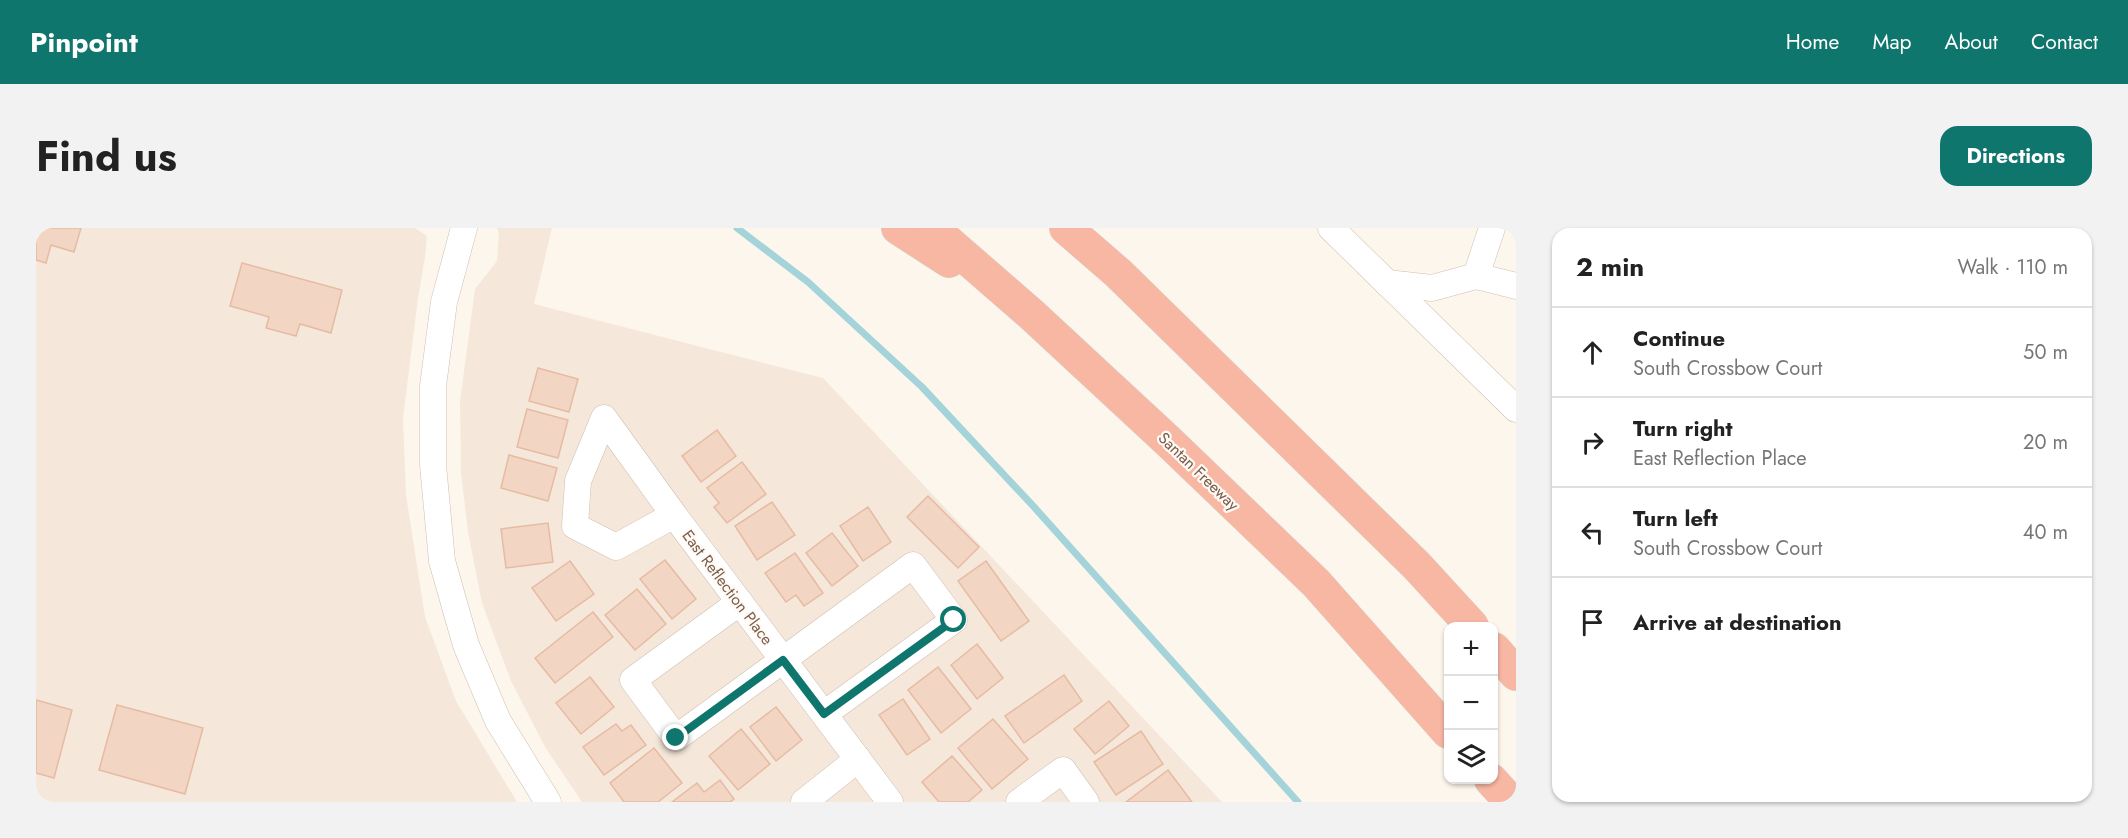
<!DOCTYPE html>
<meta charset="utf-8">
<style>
body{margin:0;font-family:Jost,sans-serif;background:#f2f2f2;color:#222}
.controls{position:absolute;right:18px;bottom:18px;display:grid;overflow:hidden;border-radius:12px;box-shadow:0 2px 4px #0004}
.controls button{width:54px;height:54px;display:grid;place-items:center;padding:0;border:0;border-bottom:2px solid #e0e0e0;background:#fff;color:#222;font:30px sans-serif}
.stop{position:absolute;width:18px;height:18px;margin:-14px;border:4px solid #0f766e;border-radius:50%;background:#fff}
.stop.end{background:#0f766e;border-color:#fff;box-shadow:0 2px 6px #0008}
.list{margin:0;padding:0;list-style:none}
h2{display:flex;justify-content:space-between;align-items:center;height:78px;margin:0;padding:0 24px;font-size:26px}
h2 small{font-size:20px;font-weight:400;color:#767676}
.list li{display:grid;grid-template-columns:39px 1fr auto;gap:18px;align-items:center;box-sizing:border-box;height:90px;padding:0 24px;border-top:2px solid #e0e0e0}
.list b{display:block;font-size:22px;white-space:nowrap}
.list p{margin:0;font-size:20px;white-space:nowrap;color:#767676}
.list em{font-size:20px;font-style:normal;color:#767676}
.icon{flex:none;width:33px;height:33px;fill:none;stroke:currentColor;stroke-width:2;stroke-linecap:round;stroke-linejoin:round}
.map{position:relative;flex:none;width:1480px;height:574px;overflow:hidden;border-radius:18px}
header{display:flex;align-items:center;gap:36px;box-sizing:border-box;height:84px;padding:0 30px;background:#0f766e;color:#fff}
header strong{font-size:28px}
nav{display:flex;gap:33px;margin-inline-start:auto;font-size:21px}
.intro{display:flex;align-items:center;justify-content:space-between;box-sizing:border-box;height:144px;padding:0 36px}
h1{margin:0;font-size:42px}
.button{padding:15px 27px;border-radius:18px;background:#0f766e;color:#fff;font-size:21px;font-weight:700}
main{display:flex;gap:36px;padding:0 36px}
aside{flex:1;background:#fff;border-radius:18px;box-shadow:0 2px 4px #0004}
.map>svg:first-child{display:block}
.residential{fill:#f5e8da}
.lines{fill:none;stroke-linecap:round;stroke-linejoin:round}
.stream{stroke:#a5d3da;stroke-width:7}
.building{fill:#f3d5c3;stroke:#e6bba3;stroke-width:1.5}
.minor-casing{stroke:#d1beb0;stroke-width:27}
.highway-casing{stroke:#dad1cd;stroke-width:34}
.minor{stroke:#fff;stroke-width:26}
.highway{stroke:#f7b7a3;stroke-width:33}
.route{stroke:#0f766e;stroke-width:8}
.labels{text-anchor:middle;stroke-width:4.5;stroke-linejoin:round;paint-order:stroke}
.street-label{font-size:16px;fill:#7a5c4d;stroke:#fffaf3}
</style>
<header>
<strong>Pinpoint</strong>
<nav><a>Home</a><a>Map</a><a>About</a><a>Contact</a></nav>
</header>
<div class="intro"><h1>Find us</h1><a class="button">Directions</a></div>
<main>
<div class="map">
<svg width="1480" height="574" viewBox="0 0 1480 574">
<rect width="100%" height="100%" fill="#fdf6ec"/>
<g class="residential">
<polygon points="0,0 379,0 391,8 389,29 382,70 367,190 370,267 389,389 420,473 481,574 0,574"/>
<polygon points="461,0 516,0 498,76 787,150 1186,574 546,574 509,519 475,453 446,375 432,304 425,245 424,173 439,61 461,33 463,5"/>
</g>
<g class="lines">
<polyline class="stream" points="701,0 772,54 886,159 999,280 1262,574"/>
</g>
<g class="building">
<polygon points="0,0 45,0 38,24 15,17 10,35 0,32"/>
<polygon points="206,35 306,62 295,105 264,96 260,108 230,100 233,89 194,78"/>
<polygon points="502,140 542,151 533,184 493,173"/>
<polygon points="491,181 532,192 522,230 481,219"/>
<polygon points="681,202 700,228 665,254 646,228"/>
<polygon points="473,227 521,240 512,273 465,260"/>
<polygon points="706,234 730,266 691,295 678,279 683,275 671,260"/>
<polygon points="892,268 943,319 922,340 871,289"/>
<polygon points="736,274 759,307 721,332 699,298"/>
<polygon points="832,279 855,314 827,333 804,298"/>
<polygon points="512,295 517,334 470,340 465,301"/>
<polygon points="796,305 822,338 796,358 770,325"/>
<polygon points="759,325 787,365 768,378 760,367 750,374 729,345"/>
<polygon points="629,332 660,371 636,391 604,351"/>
<polygon points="534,333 558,366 520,393 496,360"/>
<polygon points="950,333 993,393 965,413 922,353"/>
<polygon points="601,361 630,396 599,422 569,387"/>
<polygon points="557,384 577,409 519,455 499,430"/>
<polygon points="941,416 967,450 941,471 915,437"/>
<polygon points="902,439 935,481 905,505 872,462"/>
<polygon points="1028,447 1046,473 988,515 969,488"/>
<polygon points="554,449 578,479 545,506 520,475"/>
<polygon points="867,471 894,511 871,527 843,487"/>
<polygon points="0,472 36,482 18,550 0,545"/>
<polygon points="1073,473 1093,498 1059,526 1038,501"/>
<polygon points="81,477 167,500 149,566 63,542"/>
<polygon points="740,479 766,512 740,533 714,499"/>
<polygon points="957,491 992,531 956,561 922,520"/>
<polygon points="580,496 586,503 595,497 610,517 568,547 547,519"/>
<polygon points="705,501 734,536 702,562 673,528"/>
<polygon points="1105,503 1127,536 1080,567 1058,534"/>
<polygon points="618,520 646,555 622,574 588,574 574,555"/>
<polygon points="916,528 946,562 932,574 903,574 886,554"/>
<polygon points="1132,542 1156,574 1090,574"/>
<polygon points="684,552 698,571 694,574 636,574 661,555 668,564"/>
</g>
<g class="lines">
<defs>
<g id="minor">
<polyline points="428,0 408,74 397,158 397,237 406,333 430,417 462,493 512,574"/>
<polyline points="1295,0 1480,181"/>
<polyline points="1440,48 1480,58"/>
<polyline points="1351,55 1396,60 1440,48 1456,0"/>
<polyline points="638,287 580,319 539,298 542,253 568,190 638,287 854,574"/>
<polyline points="704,374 597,452 640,510 877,337 918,392 788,486"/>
<polyline points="768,574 822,531"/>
<polyline points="983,574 1027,542 1050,574"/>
</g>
<g id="highway">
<polyline points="862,0 913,33"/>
<polyline points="896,0 995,86 1132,213 1280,355 1412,504"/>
<polyline points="1030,0 1082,45 1381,338 1436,398"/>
<polyline points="1458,421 1480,446"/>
<polyline points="1455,552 1475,574"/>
</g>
</defs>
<use href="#minor" class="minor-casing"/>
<use href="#highway" class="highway-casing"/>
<use href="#minor" class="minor"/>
<use href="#highway" class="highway"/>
</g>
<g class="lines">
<polyline class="route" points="640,510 747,432 788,486 918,392"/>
</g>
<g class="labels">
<g class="street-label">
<text transform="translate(1163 243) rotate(44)" y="6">Santan Freeway</text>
<text transform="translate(692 359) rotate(53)" y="6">East Reflection Place</text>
</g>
</g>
</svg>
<div class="controls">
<button>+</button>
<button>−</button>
<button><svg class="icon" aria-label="layers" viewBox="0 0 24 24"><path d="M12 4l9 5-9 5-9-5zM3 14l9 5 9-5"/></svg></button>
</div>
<div class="stop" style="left:918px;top:392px"></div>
<div class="stop end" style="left:640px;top:510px"></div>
</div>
<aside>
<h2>2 min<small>Walk · 110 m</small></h2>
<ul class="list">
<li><svg class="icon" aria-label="ahead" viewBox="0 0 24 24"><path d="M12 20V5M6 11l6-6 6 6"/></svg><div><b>Continue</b><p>South Crossbow Court</p></div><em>50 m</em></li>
<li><svg class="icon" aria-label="right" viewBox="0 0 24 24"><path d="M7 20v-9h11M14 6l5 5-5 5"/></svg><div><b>Turn right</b><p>East Reflection Place</p></div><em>20 m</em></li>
<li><svg class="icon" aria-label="left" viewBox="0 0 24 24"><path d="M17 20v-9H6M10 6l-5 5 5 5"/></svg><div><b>Turn left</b><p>South Crossbow Court</p></div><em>40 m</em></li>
<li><svg class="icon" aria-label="arrive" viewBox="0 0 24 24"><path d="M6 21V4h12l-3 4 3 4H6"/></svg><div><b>Arrive at destination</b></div></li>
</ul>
</aside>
</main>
